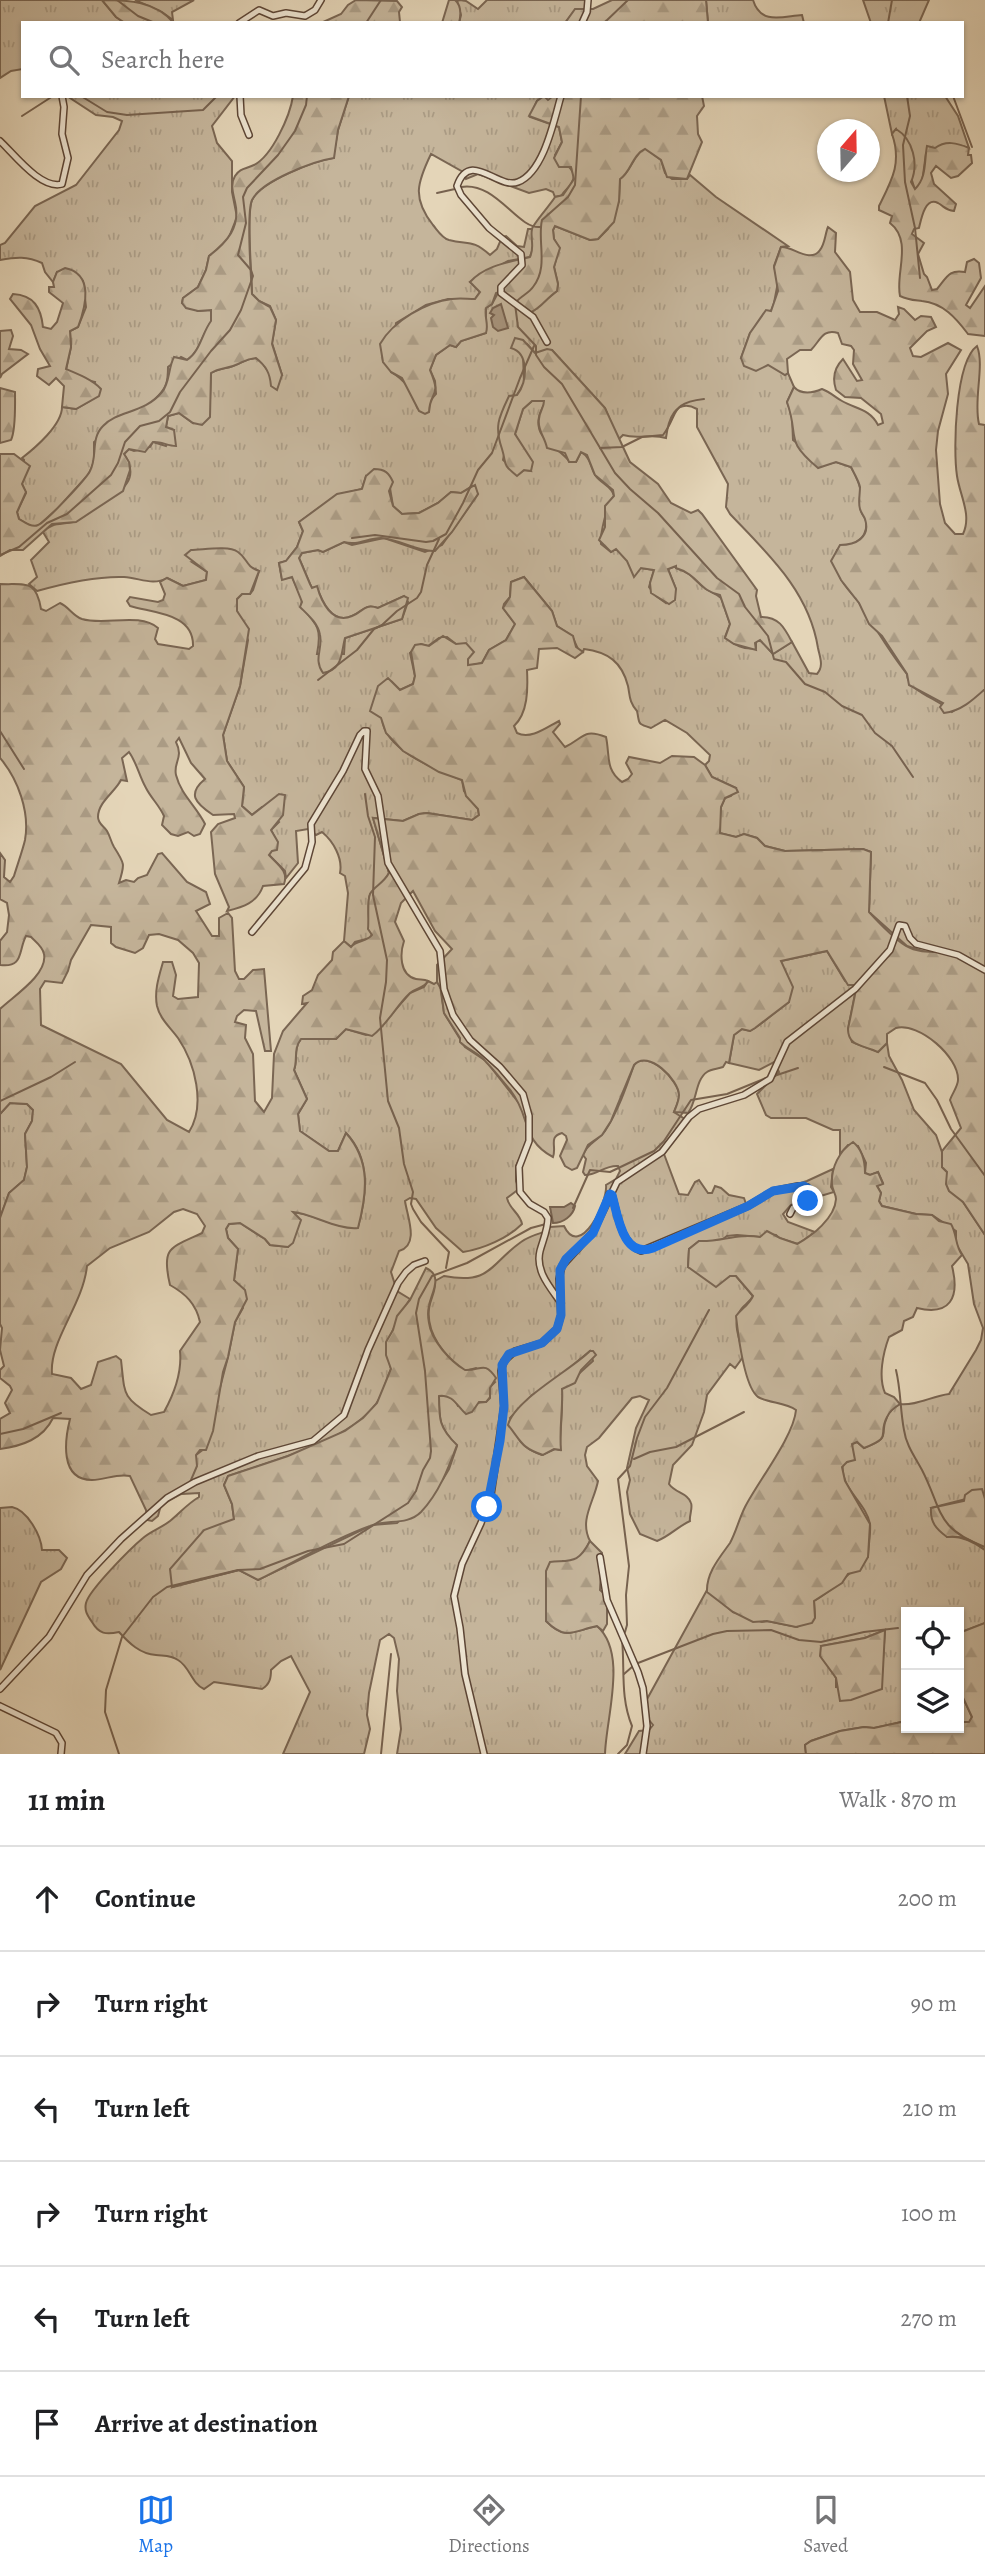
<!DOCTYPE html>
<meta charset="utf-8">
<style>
body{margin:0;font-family:Alegreya,serif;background:#f6f6f6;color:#202124}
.controls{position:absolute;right:21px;bottom:21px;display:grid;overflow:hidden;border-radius:0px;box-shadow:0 2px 5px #0004}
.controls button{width:63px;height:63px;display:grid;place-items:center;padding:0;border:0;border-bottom:2px solid #e0e0e0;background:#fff;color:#202124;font:35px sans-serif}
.compass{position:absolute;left:817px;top:119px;width:63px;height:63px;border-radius:50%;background:#fff;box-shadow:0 2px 5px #0004;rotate:20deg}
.stop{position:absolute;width:21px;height:21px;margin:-16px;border:5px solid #1a73e8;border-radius:50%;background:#fff}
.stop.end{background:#1a73e8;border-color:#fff;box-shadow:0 2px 7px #0008}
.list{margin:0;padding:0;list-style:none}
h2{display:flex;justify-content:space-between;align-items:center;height:91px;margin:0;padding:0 28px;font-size:30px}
h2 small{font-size:23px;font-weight:400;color:#757577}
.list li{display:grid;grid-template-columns:46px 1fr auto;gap:21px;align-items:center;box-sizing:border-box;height:105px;padding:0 28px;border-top:2px solid #e0e0e0}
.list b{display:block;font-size:26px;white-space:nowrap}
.list em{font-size:23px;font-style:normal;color:#757577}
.icon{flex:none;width:38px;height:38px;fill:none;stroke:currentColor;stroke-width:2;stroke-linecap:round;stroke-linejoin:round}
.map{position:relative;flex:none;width:985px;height:1754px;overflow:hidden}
.search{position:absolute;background:#fff;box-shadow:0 2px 5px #0004;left:21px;right:21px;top:21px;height:77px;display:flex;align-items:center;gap:18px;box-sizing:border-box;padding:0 24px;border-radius:0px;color:#757577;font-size:26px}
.sheet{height:721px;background:#fff}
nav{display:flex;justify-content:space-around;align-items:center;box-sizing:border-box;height:98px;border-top:2px solid #e0e0e0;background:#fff;font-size:19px;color:#757577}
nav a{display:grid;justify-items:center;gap:4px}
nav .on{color:#1a73e8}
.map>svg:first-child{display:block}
.grass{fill:url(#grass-tufts);stroke:#7a6653;stroke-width:2;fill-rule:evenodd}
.forest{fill:url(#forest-firs);stroke:#7a6653;stroke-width:2;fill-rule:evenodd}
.water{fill:#a7947d;stroke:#77624f;stroke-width:2}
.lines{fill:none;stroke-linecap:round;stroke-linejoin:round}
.stream{stroke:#77624f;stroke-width:2}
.street-casing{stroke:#5d4636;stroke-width:8}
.street{stroke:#ede4d1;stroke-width:5}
.route{stroke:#1a73e8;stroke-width:9}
</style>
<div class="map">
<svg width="985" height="1754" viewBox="0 0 985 1754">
<defs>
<pattern id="grass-tufts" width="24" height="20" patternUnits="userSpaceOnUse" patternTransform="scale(1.75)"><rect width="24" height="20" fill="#c5b59b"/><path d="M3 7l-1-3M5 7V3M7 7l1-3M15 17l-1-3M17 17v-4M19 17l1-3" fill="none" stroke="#aa9b84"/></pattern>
<pattern id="forest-firs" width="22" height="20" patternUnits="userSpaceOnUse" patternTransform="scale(1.75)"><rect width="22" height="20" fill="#c5b59b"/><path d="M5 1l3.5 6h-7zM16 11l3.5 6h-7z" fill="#aa9b84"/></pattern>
</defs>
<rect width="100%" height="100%" fill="#e4d5b8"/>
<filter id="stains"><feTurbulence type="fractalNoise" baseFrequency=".00286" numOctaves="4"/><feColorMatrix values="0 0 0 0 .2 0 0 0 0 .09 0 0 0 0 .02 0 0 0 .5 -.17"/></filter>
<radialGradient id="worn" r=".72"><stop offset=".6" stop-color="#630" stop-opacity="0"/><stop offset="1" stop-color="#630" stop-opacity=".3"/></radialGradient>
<g class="grass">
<polygon points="0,0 102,0 116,17 125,23 23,23 23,69 11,71 0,78"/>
<polygon points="135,0 194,0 172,12 173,20 162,12"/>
<polygon points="460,0 466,1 478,9 487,0 590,0 588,10 575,10 565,23 459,23 461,15 457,1"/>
<path d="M706,0H753C761,26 784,16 802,15L804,23H708Z"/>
<polygon points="863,0 929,0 919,23 871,23"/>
<path d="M67,96H235L212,126L217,143L232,161V192L237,217L227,242L209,256L206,270L198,287L183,298L182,303L198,311L211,310L212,321C202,333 200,352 187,360L181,357L168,367C168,372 168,379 166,384C161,402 111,431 94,442V461L89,474L58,508L38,526H31L19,519L17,512L26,493L22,484L24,460L22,458C35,448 62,425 62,407L76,409L91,400L95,382L86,380L66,370L71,347L70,331L78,327L86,307L83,281L57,272L53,282L45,272L42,263C27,256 16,257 0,260V245L5,243L35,206L76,185L119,130L122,121L113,117L96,115Z"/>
<path d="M349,96H544L537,101L530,117L559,127L562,142L555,155C570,167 583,174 565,191C559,197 565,195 555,197L553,192L546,189L529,193L478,174L466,179L463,172L431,154C417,183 412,198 433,225C438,231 442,238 449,240C469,245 472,239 490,255L497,249L502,237L506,236L517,246L524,247L528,229H532L534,245L530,257L508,261L470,282L480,292L475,299H448L426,305L396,323L391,372C404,379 414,392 417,407L429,402L436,394L435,381L430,370L436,355L450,345L456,347L461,341L486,333V308L492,304L499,291L512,297L515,304L533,311L557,291L558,284L554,267L559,248L554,239L553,230L555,226L590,240L598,239L608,229L619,201L620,179C631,172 633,155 645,148L661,160L665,173L672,179H687L690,175L716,197L788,246L781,247L774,266L778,282L774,303L771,311L750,333L741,358L773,366L785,375L788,373L794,387L787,402L792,416L793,440L825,465L836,462L851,467C854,473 859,482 860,488C861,496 858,503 861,511C862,515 865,517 866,521C869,540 851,546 837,550C834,559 837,568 840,577C844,587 854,595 860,604C876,628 889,652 907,674C907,691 939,699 952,712L985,689V971L907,946L869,912L871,852L863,849L785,851L765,846L757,838L744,834L736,837L719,833L721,807L725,798L731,796L736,788L712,777L705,765L709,761L710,755L687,733L665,720L651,728C636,723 640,724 637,711C629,702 630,696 628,686C622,662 608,652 584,649L583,652L578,649L572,636L557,626L552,611L524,577L511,582L510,597L504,604L503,608L515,624L506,640L489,650L482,663L468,666V659L461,644H456L447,637L439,638L428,646L421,644L410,653L415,676L413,684L400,690L392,682C389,692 381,708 382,719C385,751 438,770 462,780L464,791L478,809L479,815L472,820L427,813L419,814L403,821L373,818L389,873C383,885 373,888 370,895C367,901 369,930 372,935L370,938L355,942L351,947L344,941L348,893L345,876L340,873C343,858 333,841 322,832L316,835L308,829L296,831L298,863L286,878L285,871L269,855L277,842L271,830L279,822L262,807L252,815L242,806L244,787L227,761L223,735L240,686L248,640L237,611V599L242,594H250L253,590L259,571L246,565L241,555L192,562L207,572L206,580L183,586L167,578C153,586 140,578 124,577C95,576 65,583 37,591L29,584L37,577L31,560L49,542L43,532C52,522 61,525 73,522C81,520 89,512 96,508C116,494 143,482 124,454L129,449L134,451L150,447L153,442L166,446L174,430L166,427L168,416L179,413L193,423L210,400L211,373C219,368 225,369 233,366C243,363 244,359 256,358L263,364L270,374L282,375L272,343L276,320L270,306L259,301L252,294C252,275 246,214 252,200C261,181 314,161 333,158L338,130ZM527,344L535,353L552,350L605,408L618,440L623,435C639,440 650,433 666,438C668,421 675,397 697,409V427L728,484L726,507L730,514C768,554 809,591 818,648C820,658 824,666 817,674L809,673L792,642L773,654L760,640L756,641V648C743,650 735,645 725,637L730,624L721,598C717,594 712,593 706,589C692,580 696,575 676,568V566L668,569L676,589L666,603L656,596L649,587L654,570L641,568L616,549L611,552L601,544C600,534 607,503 614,496C612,486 601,484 595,475C590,466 591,458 581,452L576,462H570C559,447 534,440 539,417C540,411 544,407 545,401H532L523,409L515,434L531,471L524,470L519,474L503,460L517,395L524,383L523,355L519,350ZM366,476L390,488L393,506L402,514L419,513L438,503L451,492L461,493L472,486L478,494L442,545L425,552L384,538L352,545L344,542L323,552L318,550L302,553L299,558L310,584L312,588L317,587C322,601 332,625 352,616C363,612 364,603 378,608L404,596L408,602L402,619L345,638L344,654H317C322,629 318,625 301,607L302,599L292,577L282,579L279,563L286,561L297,547L303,531L299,522L337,495L362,489Z"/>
<path d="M884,96H945L958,116L969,148C954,142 940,145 926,153L922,183L915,190L896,129L892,134Z"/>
<path d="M827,951L845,981L857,984L848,1029L852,1042L878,1052L887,1043L889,1056L902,1080L914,1110L936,1135L943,1155L942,1167L947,1172V1184L963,1202L985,1235V1499L982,1495L931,1508L947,1537C961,1535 974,1542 985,1550V1623L959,1633V1612H906V1721L874,1728L864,1727L840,1731L811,1741L805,1745L806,1754H625L639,1731L649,1730L653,1725L649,1720L646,1701L707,1590L733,1612L762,1622L767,1621L797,1627L815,1617L814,1601C835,1589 849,1573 868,1557C868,1549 871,1531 870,1524C866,1502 839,1488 843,1464L851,1460L852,1444L857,1442L864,1448C894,1436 878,1435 887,1417C889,1412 895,1407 900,1404C916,1406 932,1396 949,1394L976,1350L981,1340L983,1328L974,1304L968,1264L956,1244V1231L932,1215L916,1214L882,1206L879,1201L881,1193L877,1186L883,1183L878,1172L870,1175L865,1173L866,1163L858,1146L848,1145L840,1154V1130H833L806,1118H771L766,1115L757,1094L779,1072L774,1062L759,1070L729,1063L734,1035L742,1029L750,1031L755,1028L789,1002L781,961ZM885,1630L881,1689L836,1687V1678L821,1646L865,1638Z"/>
<path d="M428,981L434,984L437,982L440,985L444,1013L465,1047L486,1061L522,1107L530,1137L516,1166V1181L519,1189L507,1198C509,1209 520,1213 522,1224C508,1238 483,1249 463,1252L436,1228L416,1199L410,1198L405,1201C407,1216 420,1245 399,1251L391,1272L397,1291L410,1299C396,1323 382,1341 391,1369C386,1380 383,1394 376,1404C349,1441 270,1462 228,1476L224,1485L232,1504L234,1519L173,1587L239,1570L258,1580L372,1525L397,1523L443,1479L449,1469L457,1446C439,1427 439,1420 439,1396C449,1395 454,1398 458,1406C468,1406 477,1402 486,1402L490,1398V1387L495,1382L476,1368L465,1371C445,1358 426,1333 429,1309C430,1299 436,1292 435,1281L444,1276C491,1285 490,1264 521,1242C529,1236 538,1234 547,1231L550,1227L564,1226C580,1260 608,1202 606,1185L616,1179L620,1171L618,1166C605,1165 597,1175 585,1175L583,1172L586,1159L583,1155C587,1143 598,1141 605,1131C618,1111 626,1088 634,1065C649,1048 679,1082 679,1095C679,1101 676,1107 674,1112L688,1121L664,1154L679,1194L688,1195L695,1182L699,1180L708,1193H712L715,1186L721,1188L729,1195L744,1198L747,1207L771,1192L807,1181L833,1169L831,1187L834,1192L791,1205L783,1214L788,1222L815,1232L798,1244L779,1238L776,1235L765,1234L761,1237L737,1235L727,1236L719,1242L699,1241L689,1249L688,1267L722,1281L731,1275L736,1276L753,1296C749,1304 742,1305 739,1313C732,1326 742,1343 743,1357L735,1368L730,1364L707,1395L704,1412L692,1445L673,1465L669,1484C675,1493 688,1493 691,1503C693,1508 689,1516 690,1521C677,1527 670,1536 657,1541L640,1534L630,1514L627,1492L630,1480L627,1468L636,1428L649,1400L640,1396L632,1398L599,1438L587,1447L585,1455L587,1466L598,1481C594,1502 579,1520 590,1541L584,1553L573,1562L563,1561L547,1606L546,1621C566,1641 573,1631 597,1626C628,1653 606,1717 605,1754H397L401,1729L397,1691L399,1659L394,1638L389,1634L380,1640L369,1693L367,1715L370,1729L364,1754H283L310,1692L291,1656L281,1661L271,1670C271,1678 270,1684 262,1689L214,1682L204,1689C191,1683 190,1667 178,1660C171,1655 164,1656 156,1655C140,1654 129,1643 119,1632C106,1635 99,1634 92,1622C88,1616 84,1611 86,1603C89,1590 131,1548 143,1538C151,1531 161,1528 170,1521C180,1513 187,1504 199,1497V1493L181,1494L188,1487L196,1455L204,1449L228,1357L235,1322L243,1308L234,1280L238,1249L228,1238L226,1229L229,1224L240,1223L265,1239L270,1245L288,1247L294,1216L292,1212C314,1213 336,1230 358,1227C367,1195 371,1159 346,1133L338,1151H329L300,1131L298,1114L307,1099L294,1070C298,1060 293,1049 301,1039H336L346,1029L366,1035L376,1032L410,993L424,987ZM590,1351L593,1361L562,1389C563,1410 560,1429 560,1450L555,1449L542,1455C520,1447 517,1439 510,1418L532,1395L549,1385Z"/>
<polygon points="10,1103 27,1104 33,1110 32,1121 25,1134 27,1167 24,1180 9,1193 0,1218 0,1114"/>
<path d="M12,1507C27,1510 41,1535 42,1550H59L67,1558L61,1569L41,1582L0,1670V1508Z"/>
<polygon points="959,1689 972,1717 969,1723 959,1722"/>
</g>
<g class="forest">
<path d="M102,0C129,0 155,1 174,23H125L116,17Z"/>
<polygon points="356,0 397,1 402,7 399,12 400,22 321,23 341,14 348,5"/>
<path d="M449,0H455C462,6 461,15 459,23H442Z"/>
<polygon points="612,0 706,0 708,23 565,23 575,9 593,9"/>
<path d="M293,96H349L338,130L334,158C314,161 261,181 252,200C246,213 251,276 252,294L259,301L270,307L276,320L272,344L282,375L277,390L271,386C270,373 266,366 256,358C244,359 243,363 233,366C224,369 219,368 211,373L210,417L202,425L193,423L179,413L168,416L166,427L174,430L176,446C168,446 160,441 153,442L145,452L129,449L124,454L129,462L130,470L123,491L76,522L52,524L23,550H10L0,556V454H14L30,466L22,484L26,492L17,512L19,519C24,522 32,528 38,525C46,522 86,479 90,471C98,456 90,439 103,426C118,410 144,414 162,392C170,383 168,368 174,357L187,360C200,352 202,333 211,321V310L198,311L186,308L182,303L183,298L198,287L206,270L209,256C227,242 241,227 235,202C233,193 230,184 235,176C240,168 246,169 254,165C272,156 290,116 293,96Z"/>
<path d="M544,96L548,100L553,96H702L704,106L697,116L698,134L702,142L687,179L667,177L661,160L645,149C632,155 631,172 620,179L619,201L614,222L598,239L590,240L555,226L553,230L554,239L560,248L554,267L558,284L557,291C546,298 542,308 529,313C519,306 512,298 502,291L496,293L492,304L486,308C484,317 489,324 486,333L461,341L456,347L450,345L436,355L430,370C442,398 430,390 429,412L425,414L419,411L402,378L391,372L383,362L380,344C393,321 426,302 452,299C460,298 467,299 475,299L480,292L470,282C485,265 510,262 530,257C535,247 530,239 532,229C533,224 551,204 555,197L563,195L574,179L571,167H559L554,158L562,142L559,127L529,116L537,101Z"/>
<path d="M896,129C913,139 919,164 911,182L915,189C927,177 924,162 927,146L935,148C946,140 957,143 969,148L968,155H971L972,163L958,176L951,178L936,166L931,173L934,184L956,204L954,211C945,210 945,207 938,203C925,196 921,220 919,228L914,229L912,234L924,243L918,254L924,274L927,277L932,290L937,289C947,277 949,269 965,272L967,262L974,259L979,263L981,278L966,305L970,308L985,286V336L968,334C956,318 943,303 922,301C914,300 908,300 900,296C895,274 913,241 890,223L892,216L879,210V206C892,180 902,163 892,134Z"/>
<path d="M828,227L836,233L835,252L850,272L853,300L860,312H877L895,320L899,314L898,307L904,309L915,320L921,316L931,317L936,327L927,331L910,348L913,356L921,357L948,343L961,350L946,374L948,394L938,431L936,450L940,504L945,523L955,534H963C972,515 960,496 957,476C953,450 955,362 977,346C985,366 973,400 979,424L985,425V689C973,700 961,711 944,713L940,707L943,703L909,685L907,674L882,636L869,624L859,603L841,580L831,561L840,545C855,545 871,538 865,519C864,516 861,513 860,509C858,502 860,495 860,487C859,481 854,473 851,467L836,462L818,468C783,438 800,439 787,402L794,387C801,395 813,393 822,389C830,392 835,397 842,401C856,409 870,409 878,425L883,423L881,414L861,398L845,397L836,390C832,378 834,368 843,359L857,381L862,380L853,364L854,350L851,346L842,344L838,333C823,328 820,341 811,350H800L787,359L788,373L785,375L768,365L756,371L744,366L741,358L750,333L766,310L771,311L778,291L774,267L781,247C793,246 810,264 820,250C825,244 825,234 828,227Z"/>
<path d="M65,268C94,274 86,306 78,327L70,331L71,347L66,369C78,374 93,380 101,389L99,396L76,409L62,407L64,386L56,378L49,385L37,376L38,369L50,366L40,349L31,325L10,299L13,294C34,295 41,308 43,327L51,329L57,322L63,303L49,292V287H54L53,282L57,272Z"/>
<polygon points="11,330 13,336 9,349 21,350 28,354 2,374 0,378 0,331"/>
<path d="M515,338L523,340L535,353L547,349L552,350L605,408L630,462L658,484L671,503L691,513L698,510L702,514L757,590L756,596L761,617C779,617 784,627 792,642L773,654L760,640L755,643L756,650L734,644L725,638L730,624L720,595C699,591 699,575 676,568V566L668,569L676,589L675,600L669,604L651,593L650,583L654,570L641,568L634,577L627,561L616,549L611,552L599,540L605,527V506L614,496L613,490L595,475L587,455L581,452L576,462H569L565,453L547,448C545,437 537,430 539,419C539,412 544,408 544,401H532L523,409L515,434L533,462L531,471L524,470L517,476C501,463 507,465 502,449C494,426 499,417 509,396L517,395C528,382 529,353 511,348Z"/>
<path d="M0,388L15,392C15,404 16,430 11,440L0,443Z"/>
<path d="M374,469C385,469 389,473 393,482L389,491L393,506L402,514L419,513L438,503L451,492L461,493L475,485L478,494L452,532L435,551C416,552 400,539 381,538C367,538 358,546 344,542L323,552L318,550L302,553L299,558L310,584L312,588L317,586C321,601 332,625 352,616C363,612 364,603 378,608L404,596L408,598L402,619L345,638C341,653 343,670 323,673C313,659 323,649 320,635C318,623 308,615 300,607L302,602L292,577L282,580L279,563L286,561L297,547L303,531L299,522L337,494L362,489L366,476Z"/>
<path d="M191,550C203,550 228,545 238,552C248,559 245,566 259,571L250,594H242L237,599V611L249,629L240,686L223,735L227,761L244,787L242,806L252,815L279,794L285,795L283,815L271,830L278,842L277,850L272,851L269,855C277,864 289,871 284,884L263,886C257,903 243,907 227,911L229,907L215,874L211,832L218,824L235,818L234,814L213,815C195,803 187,794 205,779L191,763L179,738L176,742C184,758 173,762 176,775C181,795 197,807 205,824L200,834L194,836L188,832L178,836L171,834L162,825L164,816C159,805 151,798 146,788C139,776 137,763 129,752L122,758L127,781L121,780C115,792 98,802 98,817C98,824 104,826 107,831C110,836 111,842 114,847C125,864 125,864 119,883L126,880L134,882L138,878L147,875L158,854L162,853L187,882L206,892L210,904L196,911L212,936H219V918L228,913L232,918L235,971L239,979H244L253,970L264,969L271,1051H265L256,1011L244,1010L237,1016L235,1022L246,1025L245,1038L253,1054L255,1101L264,1112L272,1098L274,1054L283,1031L307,1003L302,1004L303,996L312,990L318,975L332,960L333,952L344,941L351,947C357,940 367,942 372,935L368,929C369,920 367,900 370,894C374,886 383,884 389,873L373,818L403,821L419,814L427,813L472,820L479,815L478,809L466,796L462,780L439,772L403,751L386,733L381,718L370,711L378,686L388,678L400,690L413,684L415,676L411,652L415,645L421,644L429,646L443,636L456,644L466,643L474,652L468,659V665L482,663L489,650L506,640L515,624L503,608L510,597L511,582L524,577L552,611L557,626L573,636L576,647L583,652L575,658L557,648L539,649L537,668L527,670C528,689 528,713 514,726L517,733C531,740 547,727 559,721L560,724L553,732L565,747C584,738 583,728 606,737C610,755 605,770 622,782L628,779L632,774L626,763L629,757L660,763L672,756L694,757L705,765L712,777L736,788L738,792L725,798L721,807L720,833L736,837L744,834L757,838L765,846L785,851L863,849L871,852L869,912C880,924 892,937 906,946C916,952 928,952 938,952C955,953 971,963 985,971V1235L963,1202L949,1191L946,1184L947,1172L942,1167V1151L961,1128L950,1100C952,1094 958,1086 958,1080C959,1057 919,1022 896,1028C893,1030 890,1032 887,1034V1043L878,1052C864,1045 848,1047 848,1029L857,985H848L827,951L781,961L793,987L789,1002L755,1028L750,1031L742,1029L734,1035L729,1063L726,1062L723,1067C718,1069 711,1069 707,1072C695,1080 697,1102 688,1113L674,1112C676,1107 679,1101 679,1095C679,1080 648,1049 634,1065L611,1121L602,1135L588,1145L577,1168L572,1170L565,1166L560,1156L567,1140L566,1136L562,1133C548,1137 557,1146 553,1157C521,1140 531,1117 511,1091C503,1082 495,1071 486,1062C479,1053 468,1050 460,1042V1038L444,1013L441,989L437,982V965L452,949L435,931L413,891L401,903L395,922L404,941C400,953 399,975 416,979C420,980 424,979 428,981C423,989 417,987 410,993C396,1006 387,1025 372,1036L346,1029L336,1039H301C293,1049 298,1060 294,1070L307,1099L298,1114L300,1131L329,1151H338L346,1133C371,1161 367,1193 358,1228C337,1230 313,1214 293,1212L301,1220L293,1243L288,1247L270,1245L265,1239L240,1223L229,1224L226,1229L228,1238L238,1249L234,1280L245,1290L247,1299L235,1322L228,1357L223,1372L213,1431L206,1450H200L196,1455L197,1466L188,1487L181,1494L161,1505L158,1516L152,1521L147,1520L146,1510L130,1476C117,1473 105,1480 92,1480C59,1480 65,1439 70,1419L53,1418C43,1439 22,1446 0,1449V1419L10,1413L5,1403L12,1390L10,1386L0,1378V1370L4,1366L0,1350L2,1328L0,1324V1218L9,1193L24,1180L27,1167L25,1134L32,1121L33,1110L27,1104L10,1103L0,1114V1009C12,997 48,975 44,954C43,947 36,942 31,937L26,936C18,951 24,968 0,965V941L7,932L9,915L7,903L0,899V853L5,860L4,877L10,882L14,876C17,866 23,849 25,840C30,812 18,779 0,758V584C26,585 36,579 41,609L46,611L60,603C69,607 73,616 82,619C105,626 139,612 158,628L155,639L158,644L189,649L193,646C194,613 153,613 130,606L127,601L130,597L158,602L163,600L165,594L160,582L167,578L183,586L206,580L207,572L185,555ZM91,925L111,927V943L116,947L135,953L143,948L149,935L159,934L178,940L193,953L199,963L198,997L178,999L173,996L176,975L172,962H163C159,976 154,991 157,1006C160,1019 170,1027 178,1038C195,1063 206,1105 189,1132L167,1120L121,1064L41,1025L40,989L45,981L62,983L68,971L71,960ZM183,1209L197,1214L205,1226L202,1233C170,1248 161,1247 170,1285C186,1294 196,1304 200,1322L180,1351C182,1371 174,1394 164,1412L151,1415C121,1397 125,1393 121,1360L116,1356L98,1362L91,1385L81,1389L71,1378L52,1374C49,1341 83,1305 87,1266L110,1248L149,1232L174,1212Z"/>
<path d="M853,1142C863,1150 865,1162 865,1173L870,1175L878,1172L883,1184L877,1186L881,1193L879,1201L882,1206L916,1214L932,1215L939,1221L951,1224C957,1234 955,1245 962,1255L952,1266C960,1298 950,1316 917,1308L913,1317L904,1321L902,1330L889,1337C883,1353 878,1377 885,1393L894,1397L900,1404C895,1407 889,1412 887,1417C877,1436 894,1436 864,1448L857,1442L852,1444L855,1460L847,1462L842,1467L845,1481L870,1524L868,1557L860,1571L848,1574L842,1583L814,1601L815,1618L812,1623L796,1627L767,1621L753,1622L733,1612L707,1592C706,1573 720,1557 730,1543C736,1532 739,1519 745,1507C757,1483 794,1436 796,1410C786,1403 771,1403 760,1398C744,1391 738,1333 736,1316C742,1308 749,1305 753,1296L736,1276H730L716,1287L688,1267L689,1249L699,1241C722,1242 736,1233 760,1237L767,1231L780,1238L797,1244C812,1236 835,1218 836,1199C836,1194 832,1190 832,1184C831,1168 839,1151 853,1142Z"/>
<path d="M426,1268C444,1276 431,1293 429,1306C428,1310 428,1318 429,1323C431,1340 450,1361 465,1370C481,1371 484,1360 496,1378L490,1388V1397L486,1402H479L472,1412L466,1414C457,1406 453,1394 439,1396C439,1419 439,1428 457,1445C448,1469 439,1493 421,1512C407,1526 387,1519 370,1526C331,1540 295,1562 258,1580L239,1570L172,1587L170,1569L204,1530L234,1519L232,1504L224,1485L228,1476L288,1456L345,1431L363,1418L377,1403L391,1369L386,1355V1342L393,1330L397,1316L410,1300Z"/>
<path d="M590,1351H593L596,1355L581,1370L575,1383L562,1389C563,1410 559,1429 561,1450L554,1449L543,1455C521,1448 521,1441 508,1425C514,1400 571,1370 590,1351Z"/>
<path d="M982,1489L985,1499V1550C974,1541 961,1535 947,1537C936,1529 930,1522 931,1508L964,1501L965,1495L972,1490Z"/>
<path d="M590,1541L602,1553L600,1590L607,1596V1624L603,1631L597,1626C573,1631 566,1641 546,1621V1571L550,1562C572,1560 578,1564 590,1541Z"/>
<polygon points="985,1623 985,1754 806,1754 805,1745 811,1741 840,1731 864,1727 874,1728 906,1721 906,1728 959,1728 959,1722 969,1722 972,1717 959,1689 959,1633"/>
<polygon points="885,1630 882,1689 851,1700 840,1701 836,1678 820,1656 821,1646 865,1638"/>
</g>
<g class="water">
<polygon points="501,304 508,328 498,331 493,327 491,318 494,315 490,313 493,308"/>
<path d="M571,1203L575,1206C573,1216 563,1223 553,1223L550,1207H564Z"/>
</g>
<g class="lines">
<g class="stream">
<polyline points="117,0 138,16 155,23"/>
<polyline points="366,23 381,0"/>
<polyline points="604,23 628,0"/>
<polyline points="888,23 892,0"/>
<polyline points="81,96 107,112 127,115 203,110 217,96"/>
<polyline points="907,96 910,116 903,145 905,182 915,228 920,278"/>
<polyline points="953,96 972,147"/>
<polyline points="22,116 53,96"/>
<path d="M461,187C496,181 517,229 540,227"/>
<polyline points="437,193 455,189"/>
<path d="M516,302C521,296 529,293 533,287C549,267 537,241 542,220L568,197L575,185L581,96"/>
<polyline points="515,304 518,327 536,346 536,355 544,367 562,384 615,473 630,489 658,513 717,578 739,594 745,607 768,636 774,659 786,662 805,684 825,692 842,706 862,715 875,733 892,746 913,777"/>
<path d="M600,448L622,447L642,437L663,435C679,414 669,403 704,399"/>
<polyline points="352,538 375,535 426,542 433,541 446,534 463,503 478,470 492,453 520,378 534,346"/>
<polyline points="0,555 19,547 47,523 67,514 111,475 118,463 125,442 140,426 159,421 170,412 180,392 211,351 230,330 241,310 253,276 251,270 238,255 246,223 243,197 247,188 278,155 295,131 306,105 307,96"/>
<polyline points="318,680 357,650 374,629 382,625 397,611 417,598 421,592 427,565 439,539"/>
<polyline points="0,731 24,769"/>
<polyline points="365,794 368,816 375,837 373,895 387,960 386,982 380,1018 388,1101 399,1128 404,1164 413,1192 411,1204 413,1209 421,1222 449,1252 446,1268"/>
<polyline points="884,1067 925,1083 937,1100 951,1129 985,1176"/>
<polyline points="774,1076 798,1068"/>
<polyline points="0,1101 51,1077 75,1062"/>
<polyline points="573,1208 590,1170 610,1172 654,1151 664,1141 691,1100 727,1094 766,1078"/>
<path d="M896,1370C901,1391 900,1409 904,1430C906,1445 915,1457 922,1470C943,1511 935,1528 985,1547"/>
<polyline points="0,1434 23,1429 61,1413"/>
<polyline points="634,1459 650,1452 676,1447 744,1412"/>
<polyline points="625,1632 627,1625 626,1595 629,1566 618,1479 630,1466 637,1438 645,1417 667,1388 709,1310"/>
<polyline points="638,1663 713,1634 727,1631 771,1630 799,1640 821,1642 864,1632 898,1628"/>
<polyline points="624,1674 632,1667"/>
<polyline points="119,1754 105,1712 106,1690 122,1637 153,1597 167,1587 238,1570 260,1569 308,1551 344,1544 408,1503 416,1491 423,1470 430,1458 431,1451 425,1371 416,1313 419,1299 432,1276 467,1263 531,1228 546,1224"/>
<polyline points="381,1754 391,1654"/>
<path d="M618,1754L627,1745L632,1726C620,1697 625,1669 622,1639"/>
</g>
<defs>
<g id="street">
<polyline points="239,23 259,10 273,16 286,13 305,16 315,10 321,0"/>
<polyline points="582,23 587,12 588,0"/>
<polyline points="240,96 241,115 249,135"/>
<path d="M0,141C14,154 41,190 62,184L68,158L62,134L64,107L62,96"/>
<path d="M547,342L533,317L501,293V287L522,265L521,254L489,228L461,195L457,186C470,149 498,190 518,182C544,172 554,120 561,96"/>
<path d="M252,932L305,868L312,842L311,824L343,771L360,735L364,731H367L365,769L378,796L388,863L440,951L444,989L453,1015L470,1040L500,1067L523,1094L529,1116V1141L519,1167L520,1192L530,1204L544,1212L548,1218C548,1229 543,1240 540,1251C535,1271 550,1287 561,1303"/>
<path d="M609,1194L612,1195C618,1215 620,1243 641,1251L748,1206L773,1191L798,1186L807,1187L808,1201L793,1208L790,1214"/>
<polyline points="600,1557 607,1600 638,1672 643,1688 647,1726 643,1754"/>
<polyline points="0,1689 49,1637 87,1575 121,1539 167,1498 195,1482 258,1456 313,1441 344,1415 368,1350 398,1283 406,1272 414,1265 425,1261"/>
<polyline points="0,1706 56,1733 62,1743 61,1754"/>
<polyline points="484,1754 465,1674 460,1628 454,1596 462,1564 481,1523 491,1495 504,1406 501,1371 504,1361 515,1351 542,1343 557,1329 561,1315 559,1279 562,1266 593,1232 617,1182 662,1152 689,1117 699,1109 744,1095 770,1079 787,1042 855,989 890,950 899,925 905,926 910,938 916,944 958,955 985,970"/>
</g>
</defs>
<use href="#street" class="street-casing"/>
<use href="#street" class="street"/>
</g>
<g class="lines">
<path class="route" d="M487,1507L500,1441L504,1406L502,1365L509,1354L542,1343L557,1329L561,1315L560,1270L566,1259L593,1233L610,1194L612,1195C618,1217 623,1259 653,1248L748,1206L773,1191L804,1186L809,1189L808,1201"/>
</g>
<rect width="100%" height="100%" filter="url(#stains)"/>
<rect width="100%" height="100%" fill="url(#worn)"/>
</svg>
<div class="controls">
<button><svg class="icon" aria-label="locate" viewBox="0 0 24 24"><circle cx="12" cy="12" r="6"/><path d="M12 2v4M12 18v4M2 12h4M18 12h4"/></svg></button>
<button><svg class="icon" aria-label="layers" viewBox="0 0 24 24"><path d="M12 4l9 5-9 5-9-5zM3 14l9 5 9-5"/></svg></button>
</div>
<svg class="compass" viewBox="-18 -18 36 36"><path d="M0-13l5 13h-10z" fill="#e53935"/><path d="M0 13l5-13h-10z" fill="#757577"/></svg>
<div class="stop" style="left:487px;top:1507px"></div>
<div class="stop end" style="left:808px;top:1201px"></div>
<div class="search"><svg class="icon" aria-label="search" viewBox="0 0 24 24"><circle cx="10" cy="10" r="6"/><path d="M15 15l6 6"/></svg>Search here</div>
</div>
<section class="sheet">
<h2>11 min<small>Walk · 870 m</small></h2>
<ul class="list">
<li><svg class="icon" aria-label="ahead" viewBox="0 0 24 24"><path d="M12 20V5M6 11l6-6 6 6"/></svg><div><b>Continue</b></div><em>200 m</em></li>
<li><svg class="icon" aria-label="right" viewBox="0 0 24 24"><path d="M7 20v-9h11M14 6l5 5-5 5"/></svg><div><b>Turn right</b></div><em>90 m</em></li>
<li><svg class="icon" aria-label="left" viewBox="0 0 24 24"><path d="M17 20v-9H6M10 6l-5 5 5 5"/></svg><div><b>Turn left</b></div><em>210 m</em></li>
<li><svg class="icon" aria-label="right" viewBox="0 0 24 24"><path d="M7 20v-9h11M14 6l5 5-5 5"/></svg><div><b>Turn right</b></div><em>100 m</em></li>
<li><svg class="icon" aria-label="left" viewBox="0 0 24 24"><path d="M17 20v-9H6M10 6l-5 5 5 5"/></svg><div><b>Turn left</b></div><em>270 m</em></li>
<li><svg class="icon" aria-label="arrive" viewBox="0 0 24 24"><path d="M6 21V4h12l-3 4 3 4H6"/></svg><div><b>Arrive at destination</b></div></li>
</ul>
</section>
<nav>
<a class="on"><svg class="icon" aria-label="map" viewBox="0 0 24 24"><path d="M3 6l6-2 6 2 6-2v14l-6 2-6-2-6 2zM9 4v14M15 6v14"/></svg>Map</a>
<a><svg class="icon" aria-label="directions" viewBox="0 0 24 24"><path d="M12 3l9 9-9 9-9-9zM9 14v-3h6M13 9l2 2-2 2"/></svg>Directions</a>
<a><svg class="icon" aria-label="saved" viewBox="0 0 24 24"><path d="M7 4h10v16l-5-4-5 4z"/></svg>Saved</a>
</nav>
